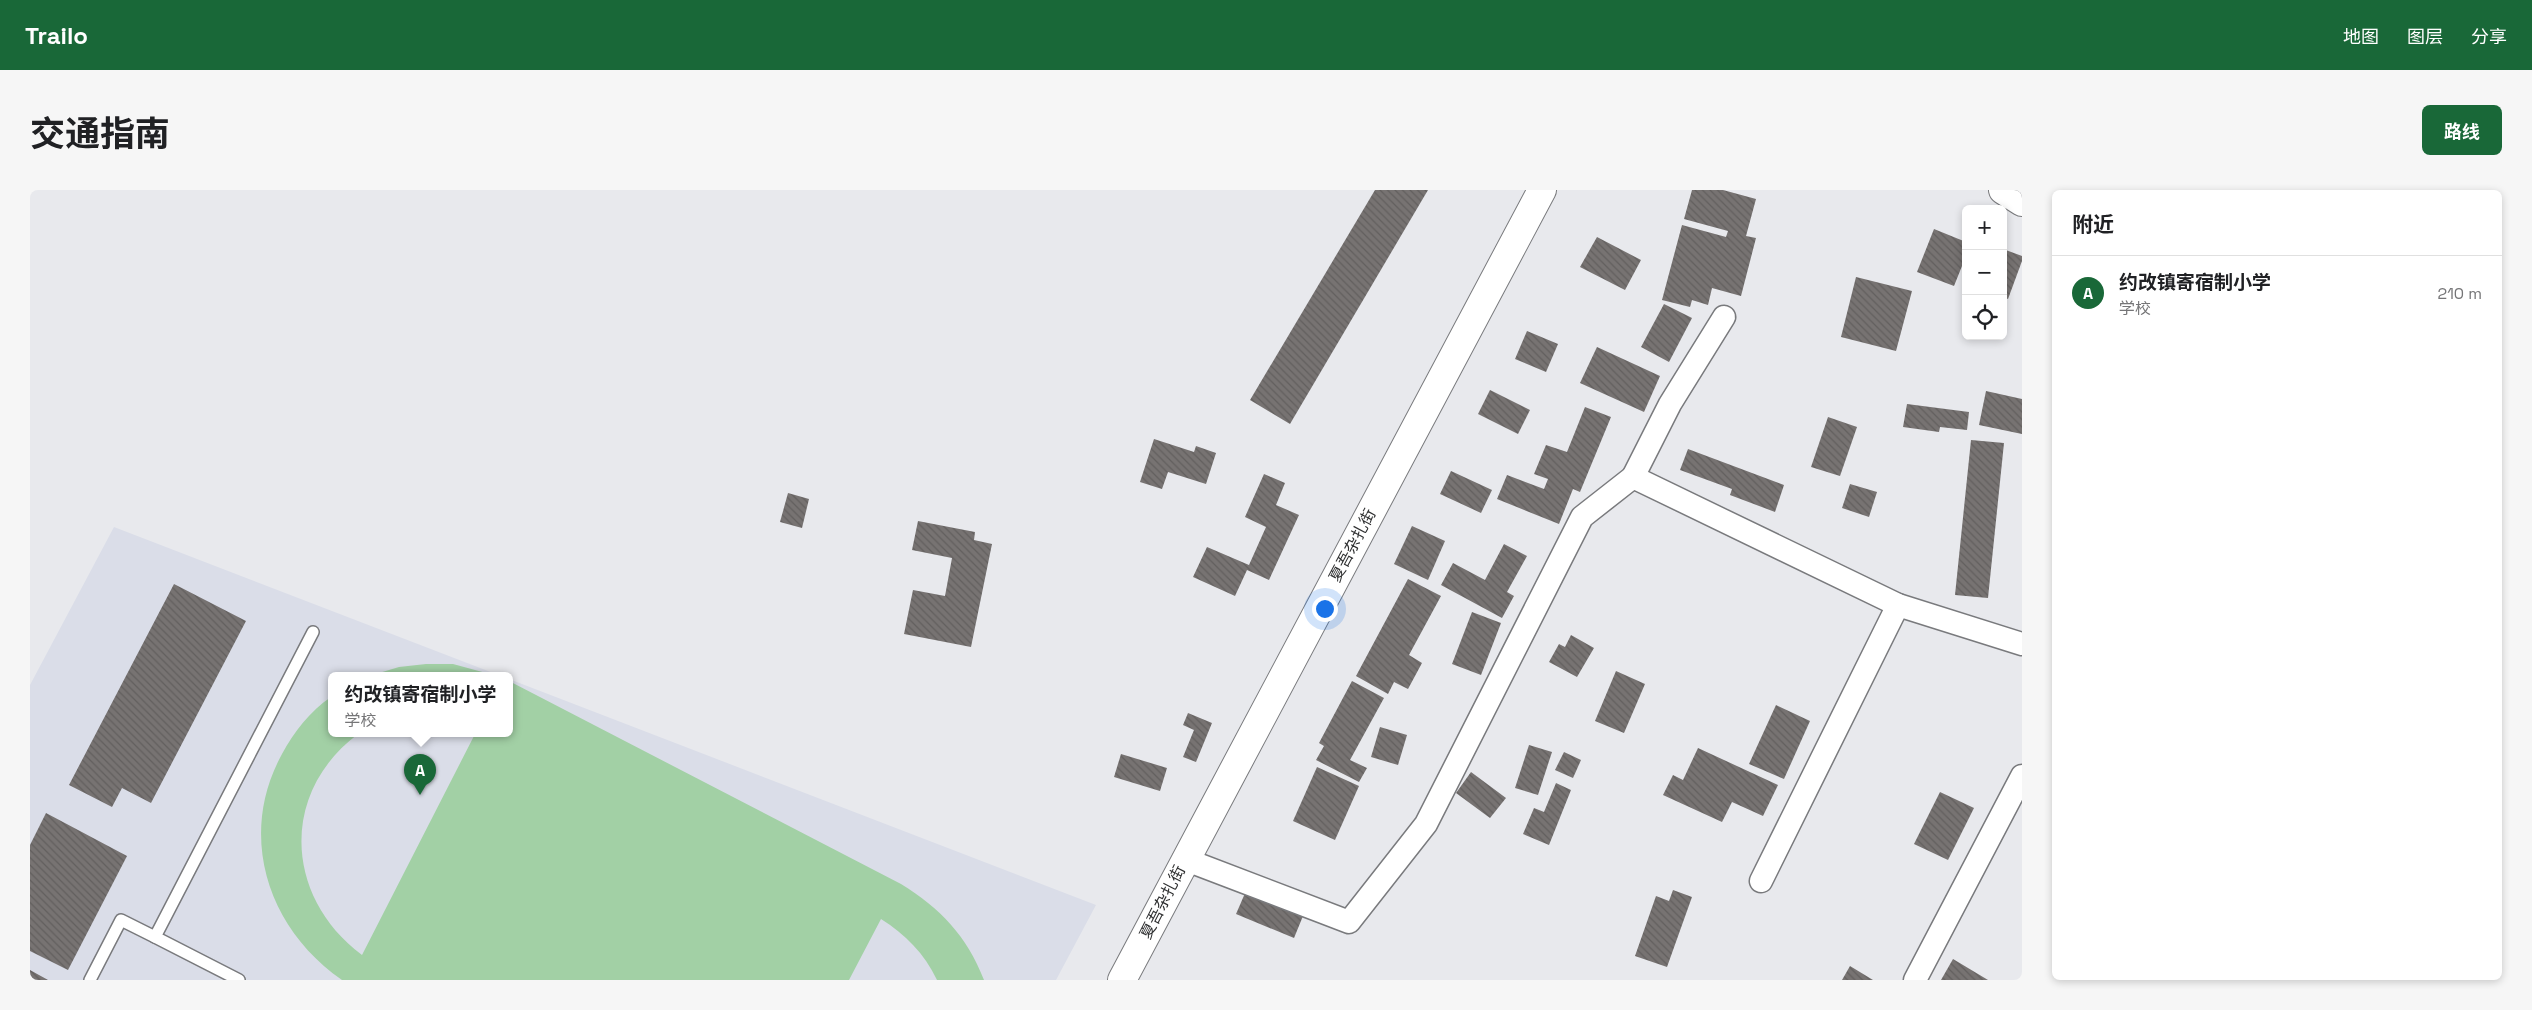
<!DOCTYPE html>
<html lang="zh">
<meta charset="utf-8">
<style>
body{margin:0;font-family:"Space Grotesk","Noto Sans SC",sans-serif;background:#f6f6f6;color:#202124}
.controls{position:absolute;right:15px;top:15px;display:grid;overflow:hidden;border-radius:8px;box-shadow:0 2px 8px #0003}
.controls button{width:45px;height:45px;display:grid;place-items:center;padding:0;border:0;border-bottom:1px solid #e0e0e0;background:#fff;color:#202124;font:25px sans-serif}
.you{position:absolute;left:1294px;top:418px;width:18px;height:18px;margin:-12px;border:4px solid #fff;border-radius:50%;background:#1a73e8;box-shadow:0 0 0 8px #1a73e833}
.badge{display:grid;place-items:center;width:32px;height:32px;border-radius:50%;background:#196838;color:#fff;font-size:16px;font-weight:700}
.pin{position:absolute;translate:-50% -41px;filter:drop-shadow(0 1px 2px #0008)}
.pin::after{content:'';position:absolute;top:26px;width:18px;height:15px;background:inherit;clip-path:polygon(0 0,100% 0,50% 100%)}
.popup{position:absolute;left:298px;top:482px;width:185px;height:65px;box-sizing:border-box;display:grid;place-content:center;border-radius:8px;background:#fff;filter:drop-shadow(0 1px 4px #0005);font-size:16px;white-space:nowrap;color:#757577}
.popup b{font-size:19px;color:#202124}
.popup::after{content:'';position:absolute;left:50%;top:100%;margin-left:-10px;border:10px solid transparent;border-top-color:#fff}
.list{margin:0;padding:0;list-style:none}
h2{display:flex;justify-content:space-between;align-items:center;height:65px;margin:0;padding:0 20px;font-size:21px}
h2 small{font-size:16px;font-weight:400;color:#757577}
.list li{display:grid;grid-template-columns:32px 1fr auto;gap:15px;align-items:center;box-sizing:border-box;height:75px;padding:0 20px;border-top:1px solid #e0e0e0}
.list b{display:block;font-size:19px;white-space:nowrap}
.list p{margin:0;font-size:16px;white-space:nowrap;color:#757577}
.list em{font-size:16px;font-style:normal;color:#757577}
.icon{flex:none;width:28px;height:28px;fill:none;stroke:currentColor;stroke-width:2;stroke-linecap:round;stroke-linejoin:round}
.map{position:relative;flex:none;width:1992px;height:790px;overflow:hidden;border-radius:8px}
header{display:flex;align-items:center;gap:30px;box-sizing:border-box;height:70px;padding:0 25px;background:#196838;color:#fff}
header strong{font-size:24px}
nav{display:flex;gap:28px;margin-inline-start:auto;font-size:18px}
.intro{display:flex;align-items:center;justify-content:space-between;box-sizing:border-box;height:120px;padding:0 30px}
h1{margin:0;font-size:35px}
.button{padding:12px 22px;border-radius:8px;background:#196838;color:#fff;font-size:18px;font-weight:700}
main{display:flex;gap:30px;padding:0 30px}
aside{flex:1;background:#fff;border-radius:8px;box-shadow:0 2px 8px #0003}
.map>svg:first-child{display:block}
.built{fill:#dadde8}
.pitch{fill:#a2d0a5}
.building{fill:url(#building-back-hatch)}
.lines{fill:none;stroke-linecap:round;stroke-linejoin:round}
.service-casing{stroke:#797a7d;stroke-width:14}
.minor-casing{stroke:#797a7d;stroke-width:25}
.tertiary-casing{stroke:#797a7d;stroke-width:30}
.secondary-casing{stroke:#797a7d;stroke-width:30}
.service{stroke:#fff;stroke-width:11}
.minor{stroke:#fff;stroke-width:22}
.tertiary{stroke:#fff;stroke-width:28}
.secondary{stroke:#fff;stroke-width:28}
.labels{text-anchor:middle;stroke-width:5;stroke-linejoin:round;paint-order:stroke}
.street-label{font-size:16px;fill:#2f3031;stroke:#fff}
</style>
<header>
<strong>Trailo</strong>
<nav><a>地图</a><a>图层</a><a>分享</a></nav>
</header>
<div class="intro"><h1>交通指南</h1><a class="button">路线</a></div>
<main>
<div class="map">
<svg width="1992" height="790" viewBox="0 0 1992 790">
<defs>
<pattern id="building-back-hatch" width="6" height="6" patternUnits="userSpaceOnUse" patternTransform="scale(1.25)"><rect width="6" height="6" fill="#777372"/><path d="M-1 5l2 2M0 0l6 6M5-1l2 2" fill="none" stroke="#625f5e"/></pattern>
</defs>
<rect width="100%" height="100%" fill="#e8e9ed"/>
<polygon class="built" points="84,337 471,486 301,486 301,544 479,544 479,489 1066,715 1026,790 0,790 0,495"/>
<g class="pitch">
<polygon points="396,474 423,474 467,486 339,486 369,477"/>
<path d="M479,491L871,694C910,718 937,746 954,790H907C894,763 876,745 851,729L819,790H312C238,739 207,646 252,564C264,542 280,521 301,507V544H328C249,603 255,708 332,765L445,544H479Z"/>
</g>
<g class="building">
<polygon points="1345,0 1398,0 1260,234 1220,210"/>
<polygon points="1662,0 1693,0 1726,9 1716,46 1726,48 1711,106 1682,98 1678,115 1662,110 1660,117 1632,110 1652,35 1696,47 1698,41 1654,29"/>
<polygon points="1904,39 1936,52 1936,66 1924,96 1887,82"/>
<polygon points="1567,47 1611,70 1595,100 1550,77"/>
<polygon points="1973,59 1992,66 1992,71 1978,109 1973,107"/>
<polygon points="1826,87 1882,101 1866,161 1811,147"/>
<polygon points="1634,114 1662,128 1639,172 1611,157"/>
<polygon points="1497,141 1528,154 1516,182 1485,169"/>
<polygon points="1567,157 1630,186 1614,222 1550,193"/>
<polygon points="1460,200 1500,220 1488,244 1448,224"/>
<polygon points="1956,201 1992,209 1992,244 1949,235"/>
<polygon points="1877,214 1939,222 1937,240 1910,237 1909,242 1873,237"/>
<polygon points="1555,217 1581,227 1550,302 1543,299 1529,334 1467,309 1477,285 1514,299 1518,289 1504,284 1516,255 1537,262"/>
<polygon points="1798,227 1827,237 1810,286 1781,277"/>
<polygon points="1124,249 1164,262 1166,256 1186,263 1176,294 1138,282 1132,299 1110,292"/>
<polygon points="1941,250 1974,253 1958,408 1925,405"/>
<polygon points="1658,259 1754,295 1745,322 1700,305 1702,299 1650,280"/>
<polygon points="1421,281 1462,300 1451,323 1410,304"/>
<polygon points="1234,284 1255,293 1246,315 1269,325 1239,390 1217,380 1205,406 1163,387 1177,357 1219,375 1236,337 1215,327"/>
<polygon points="1820,294 1847,302 1839,327 1812,318"/>
<polygon points="758,303 779,309 772,338 750,332"/>
<polygon points="888,331 945,342 944,350 962,354 941,457 874,444 883,400 915,406 922,368 882,360"/>
<polygon points="1382,336 1415,351 1398,390 1364,374"/>
<polygon points="1474,354 1497,366 1477,402 1484,406 1472,428 1411,395 1423,373 1455,390"/>
<polygon points="1378,389 1411,406 1379,465 1392,473 1378,499 1364,492 1358,504 1326,486"/>
<polygon points="144,394 216,431 121,613 92,598 82,617 39,595"/>
<polygon points="1442,422 1471,433 1451,485 1422,474"/>
<polygon points="1541,445 1564,458 1547,487 1519,472 1529,454 1535,457"/>
<polygon points="1586,481 1615,494 1594,543 1565,531"/>
<polygon points="1322,491 1354,508 1320,570 1337,578 1329,592 1286,570 1294,556 1289,553"/>
<polygon points="1746,515 1780,531 1754,589 1719,574"/>
<polygon points="1158,523 1182,533 1166,572 1153,567 1164,540 1153,535"/>
<polygon points="1350,537 1377,545 1368,575 1341,567"/>
<polygon points="1499,555 1522,562 1508,605 1485,598"/>
<polygon points="1668,558 1748,595 1733,626 1702,612 1692,632 1633,605 1643,585 1653,590"/>
<polygon points="1534,562 1551,570 1543,588 1525,580"/>
<polygon points="1091,564 1137,578 1130,601 1084,587"/>
<polygon points="1287,577 1329,596 1305,650 1263,631"/>
<polygon points="1441,582 1476,608 1460,628 1426,603"/>
<polygon points="1526,593 1541,600 1519,655 1493,644 1504,618 1514,622"/>
<polygon points="1910,602 1944,618 1918,670 1884,654"/>
<polygon points="16,623 97,666 38,780 0,761 0,655"/>
<polygon points="1643,700 1662,707 1637,777 1605,766 1626,706 1639,711"/>
<polygon points="1216,701 1273,726 1264,748 1206,724"/>
<polygon points="1923,769 1958,790 1911,790"/>
<polygon points="1820,776 1843,790 1812,790"/>
<polygon points="0,780 18,790 0,790"/>
</g>
<g class="lines">
<defs>
<g id="service">
<polyline points="60,790 91,730 125,747"/>
<polyline points="209,790 125,747 283,442"/>
</g>
<g id="minor">
<polyline points="1603,287 1640,214 1694,127"/>
<polyline points="1154,669 1319,732 1396,634 1552,327 1603,287 1868,415 1992,454"/>
<polyline points="1731,691 1868,415"/>
<polyline points="1885,790 1992,586"/>
</g>
<polyline id="tertiary" points="1973,0 1992,12"/>
<polyline id="secondary" points="1092,790 1512,0"/>
</defs>
<use href="#service" class="service-casing"/>
<use href="#minor" class="minor-casing"/>
<use href="#tertiary" class="tertiary-casing"/>
<use href="#secondary" class="secondary-casing"/>
<use href="#service" class="service"/>
<use href="#minor" class="minor"/>
<use href="#tertiary" class="tertiary"/>
<use href="#secondary" class="secondary"/>
</g>
<g class="labels">
<g class="street-label">
<text transform="translate(1322 355) rotate(-62)" y="6">夏吾杂扎街</text>
<text transform="translate(1132 712) rotate(-63)" y="6">夏吾杂扎街</text>
</g>
</g>
</svg>
<div class="controls">
<button>+</button>
<button>−</button>
<button><svg class="icon" aria-label="locate" viewBox="0 0 24 24"><circle cx="12" cy="12" r="6"/><path d="M12 2v4M12 18v4M2 12h4M18 12h4"/></svg></button>
</div>
<div class="you"></div>
<div class="pin badge" style="left:390px;top:605px">A</div>
<div class="popup"><b>约改镇寄宿制小学</b>学校</div>
</div>
<aside>
<h2>附近<small></small></h2>
<ul class="list">
<li><span class="badge">A</span><div><b>约改镇寄宿制小学</b><p>学校</p></div><em>210 m</em></li>
</ul>
</aside>
</main>
